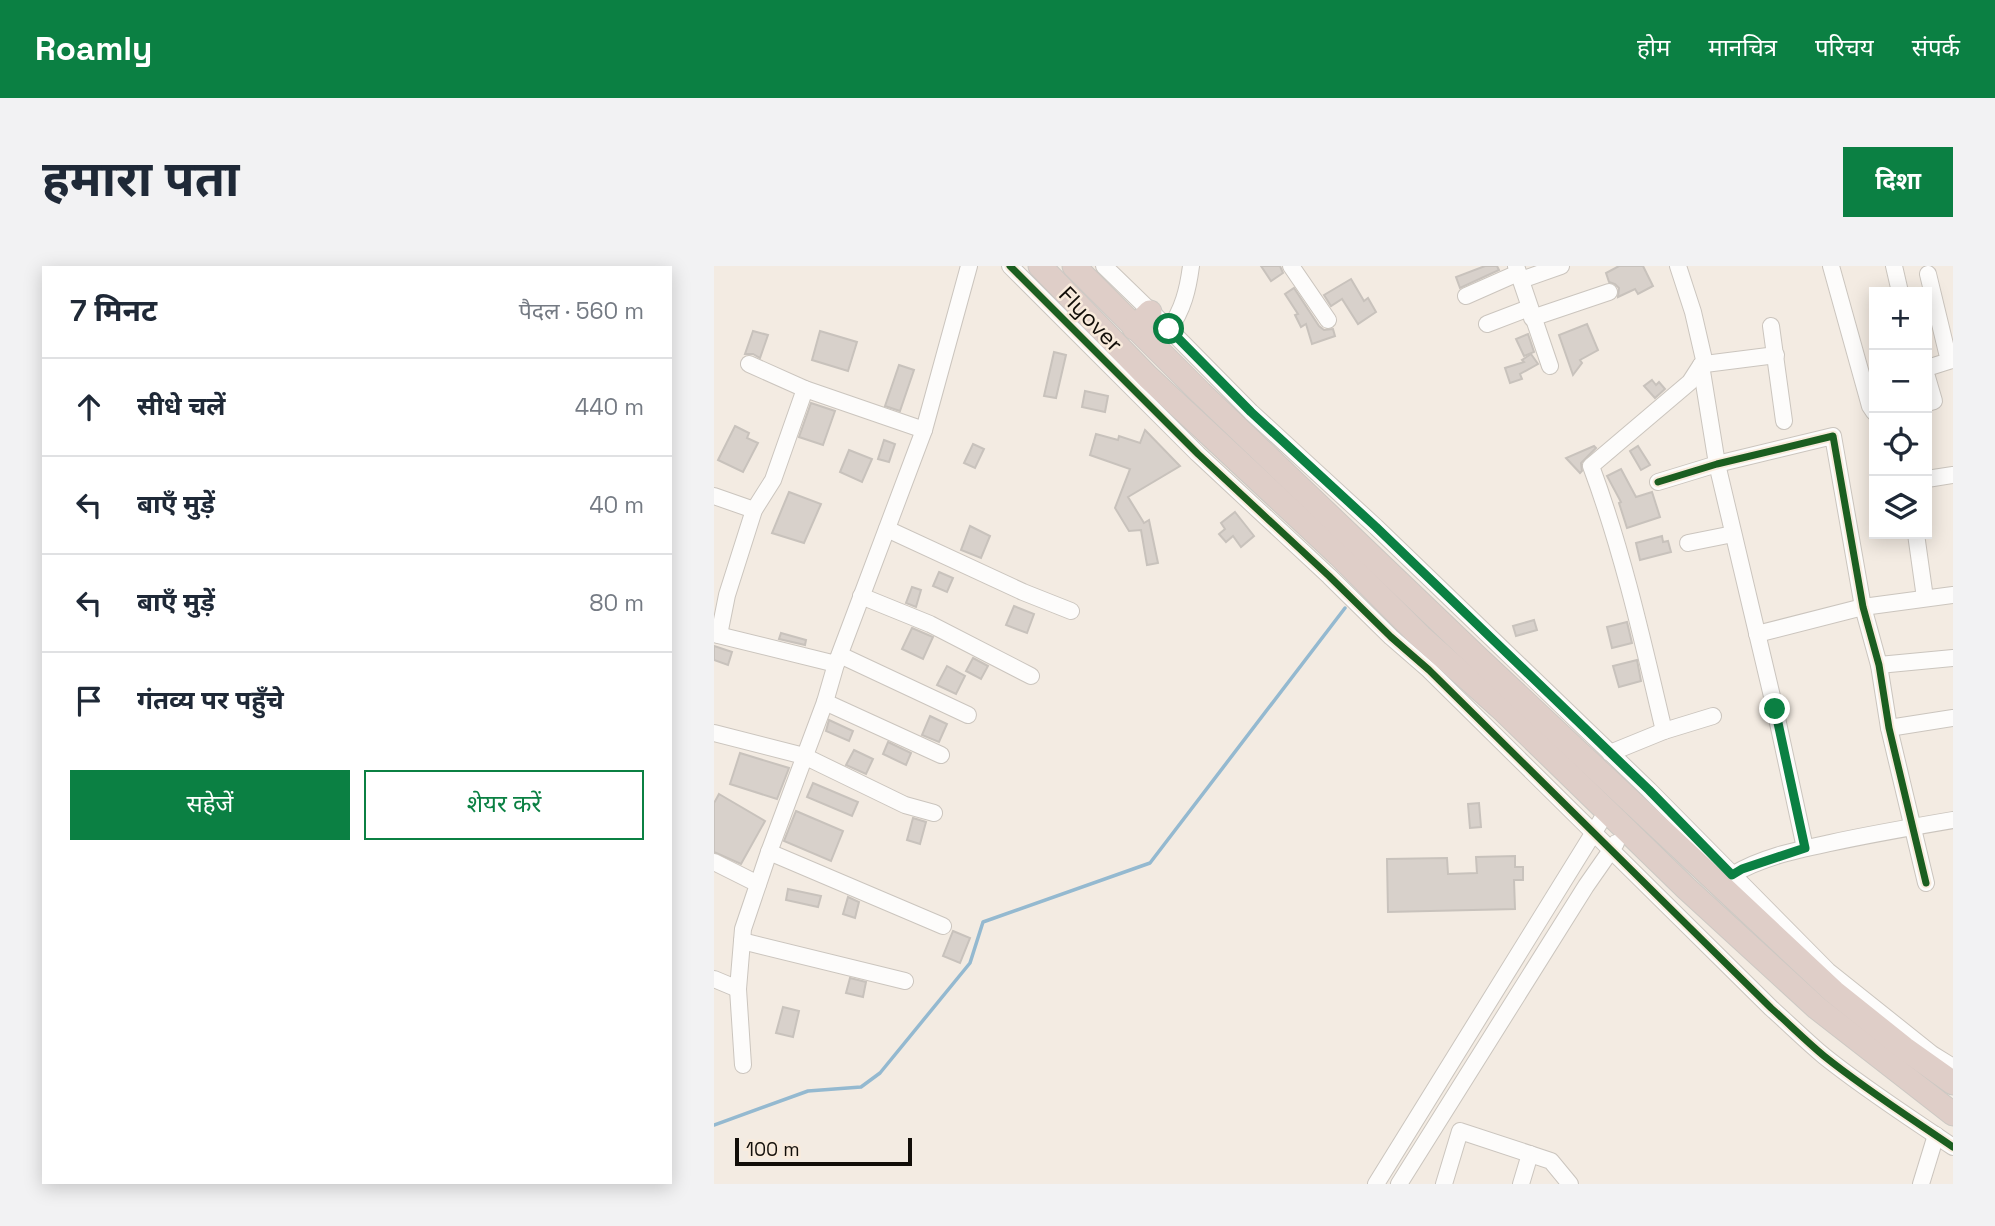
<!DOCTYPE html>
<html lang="hi">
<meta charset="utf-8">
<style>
body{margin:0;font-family:"Space Grotesk","Noto Sans Devanagari",sans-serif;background:#f2f2f3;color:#1f2937}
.controls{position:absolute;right:21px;top:21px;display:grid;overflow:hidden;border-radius:0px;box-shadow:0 4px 18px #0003}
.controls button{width:63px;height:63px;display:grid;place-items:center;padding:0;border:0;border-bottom:2px solid #e0e1e3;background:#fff;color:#1f2937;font:35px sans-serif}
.scale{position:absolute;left:21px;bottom:18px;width:177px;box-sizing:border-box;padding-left:7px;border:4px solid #120e09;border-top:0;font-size:19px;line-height:24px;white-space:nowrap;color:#120e09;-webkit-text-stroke:5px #f9ebdc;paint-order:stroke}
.stop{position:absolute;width:21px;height:21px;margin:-16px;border:5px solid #0b8043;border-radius:50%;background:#fff}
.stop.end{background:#0b8043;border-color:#fff;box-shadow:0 2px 7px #0008}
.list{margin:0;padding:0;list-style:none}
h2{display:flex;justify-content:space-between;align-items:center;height:91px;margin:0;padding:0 28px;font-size:30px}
h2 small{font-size:23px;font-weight:400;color:#747a83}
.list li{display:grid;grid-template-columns:46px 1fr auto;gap:21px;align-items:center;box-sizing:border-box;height:98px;padding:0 28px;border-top:2px solid #e0e1e3}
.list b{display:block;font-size:26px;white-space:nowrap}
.list em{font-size:23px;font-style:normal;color:#747a83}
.actions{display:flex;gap:14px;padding:21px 28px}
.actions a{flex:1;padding:16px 0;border:2px solid #0b8043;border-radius:0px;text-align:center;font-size:24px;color:#0b8043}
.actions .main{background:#0b8043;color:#fff}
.icon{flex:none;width:38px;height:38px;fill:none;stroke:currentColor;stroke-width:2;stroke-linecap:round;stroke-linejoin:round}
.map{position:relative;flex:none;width:1239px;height:918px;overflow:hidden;border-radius:0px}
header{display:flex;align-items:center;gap:42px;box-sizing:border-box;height:98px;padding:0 35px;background:#0b8043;color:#fff}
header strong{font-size:33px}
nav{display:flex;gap:38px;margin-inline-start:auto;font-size:24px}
.intro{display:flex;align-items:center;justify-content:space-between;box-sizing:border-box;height:168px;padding:0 42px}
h1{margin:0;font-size:49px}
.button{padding:18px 32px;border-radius:0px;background:#0b8043;color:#fff;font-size:24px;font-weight:700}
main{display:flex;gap:42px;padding:0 42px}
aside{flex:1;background:#fff;border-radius:0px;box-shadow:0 4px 18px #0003}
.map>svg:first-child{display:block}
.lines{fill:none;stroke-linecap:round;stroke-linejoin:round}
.stream{stroke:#94b9d0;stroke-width:3.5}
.building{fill:#d8d1cb;stroke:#c8c2bc;stroke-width:2}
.minor-casing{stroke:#cbc5be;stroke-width:18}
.highway-casing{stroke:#ccc8c3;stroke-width:25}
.minor{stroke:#fdfcfb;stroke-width:16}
.highway{stroke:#dfcec8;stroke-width:23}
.cycleway-casing{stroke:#f9ebdc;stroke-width:11}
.cycleway{stroke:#1b5e20;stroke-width:7}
.route{stroke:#0b8043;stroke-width:9}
.labels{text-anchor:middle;stroke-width:5;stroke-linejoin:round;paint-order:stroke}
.street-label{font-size:23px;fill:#120e09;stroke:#f9ebdc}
</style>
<header>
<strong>Roamly</strong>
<nav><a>होम</a><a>मानचित्र</a><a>परिचय</a><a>संपर्क</a></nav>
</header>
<div class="intro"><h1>हमारा पता</h1><a class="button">दिशा</a></div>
<main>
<aside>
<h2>7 मिनट<small>पैदल · 560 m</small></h2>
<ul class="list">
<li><svg class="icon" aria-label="ahead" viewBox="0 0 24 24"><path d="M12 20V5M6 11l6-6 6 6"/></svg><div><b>सीधे चलें</b></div><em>440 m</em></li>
<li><svg class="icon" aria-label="left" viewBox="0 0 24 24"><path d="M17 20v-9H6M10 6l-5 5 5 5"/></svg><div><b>बाएँ मुड़ें</b></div><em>40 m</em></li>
<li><svg class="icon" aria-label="left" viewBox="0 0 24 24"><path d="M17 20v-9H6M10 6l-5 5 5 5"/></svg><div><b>बाएँ मुड़ें</b></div><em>80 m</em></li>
<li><svg class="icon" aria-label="arrive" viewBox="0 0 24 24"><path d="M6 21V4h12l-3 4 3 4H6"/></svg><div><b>गंतव्य पर पहुँचे</b></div></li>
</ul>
<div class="actions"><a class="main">सहेजें</a><a>शेयर करें</a></div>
</aside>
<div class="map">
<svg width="1239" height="918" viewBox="0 0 1239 918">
<rect width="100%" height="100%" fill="#f3ebe2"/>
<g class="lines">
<polyline class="stream" points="0,859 94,825 147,821 166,807 256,697 269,656 436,597 631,342"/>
</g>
<g class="building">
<polygon points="547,0 566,0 569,7 557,15"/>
<polygon points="771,0 783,0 785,4 746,22 742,11"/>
<polygon points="905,0 929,0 939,20 924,28 921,23 904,31 905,22 901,18 895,16 892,7"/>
<polygon points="637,13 650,35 654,32 662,46 644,58 628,33 617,40 610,29"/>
<polygon points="580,22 605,60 610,64 619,63 621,70 598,78 592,58 587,61 581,49 584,48 571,28"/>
<polygon points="873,58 884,84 866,94 868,97 859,109 845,69"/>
<polygon points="39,65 54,69 46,92 39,88 31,88"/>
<polygon points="106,65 143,76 134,105 98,94"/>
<polygon points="814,68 820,86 810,90 802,73"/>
<polygon points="340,86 352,89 342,132 330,130"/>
<polygon points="817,88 824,98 806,108 808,113 796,117 791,102 810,96 808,94"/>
<polygon points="185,99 200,104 186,145 171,140"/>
<polygon points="938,114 942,119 945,116 951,123 941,132 930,120"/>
<polygon points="371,125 394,130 391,146 368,141"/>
<polygon points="97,137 121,145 109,179 85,171"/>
<polygon points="21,160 35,167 33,172 44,177 29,206 4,194"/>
<polygon points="431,164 466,200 414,231 430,257 435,254 444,297 433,299 427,264 415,265 401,242 416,203 376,189 382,168 404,174 405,170 426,177"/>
<polygon points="170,174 181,178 175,196 164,193"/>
<polygon points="259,178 270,183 261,202 250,197"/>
<polygon points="880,180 882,182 867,197 868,205 866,207 852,192"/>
<polygon points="924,180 936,199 927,204 916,185"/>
<polygon points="135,184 158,193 148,216 126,206"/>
<polygon points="907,203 922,231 938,226 946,251 913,262 905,237 907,236 893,210"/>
<polygon points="75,226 107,238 90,277 58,267"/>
<polygon points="521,246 540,270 527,281 519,270 512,276 505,268 511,263 507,257"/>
<polygon points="256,260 276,270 267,292 247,284"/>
<polygon points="948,270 949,276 954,275 957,286 926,294 922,277"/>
<polygon points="225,306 239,312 233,326 219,320"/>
<polygon points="198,321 207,324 202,341 192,337"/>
<polygon points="300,340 320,348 313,367 292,359"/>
<polygon points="820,354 823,364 802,370 799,360"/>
<polygon points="913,356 918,377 898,382 893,361"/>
<polygon points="198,362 219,371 209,393 188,383"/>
<polygon points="67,367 92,374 91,379 65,373"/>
<polygon points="0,380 18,386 14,399 0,394"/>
<polygon points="259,392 274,400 267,413 252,405"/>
<polygon points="923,394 927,415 905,421 899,400"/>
<polygon points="233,400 251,410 242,428 223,419"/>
<polygon points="216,450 233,458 225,476 208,469"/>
<polygon points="115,454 139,465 135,475 112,465"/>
<polygon points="174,476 197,487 192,499 169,488"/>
<polygon points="140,484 159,493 152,508 132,499"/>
<polygon points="26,487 75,502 63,533 16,518"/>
<polygon points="99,517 144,536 138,550 93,531"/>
<polygon points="5,528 51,555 27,598 0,586 0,537"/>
<polygon points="765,537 767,561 756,562 754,538"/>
<polygon points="82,545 129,565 117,595 70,575"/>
<polygon points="199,552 212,556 206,578 193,574"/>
<polygon points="801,590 801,601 809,601 809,614 800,614 801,643 674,646 673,593 733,592 734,608 763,607 762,591"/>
<polygon points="74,623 107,630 104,641 72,634"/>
<polygon points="134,631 145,636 141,652 129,648"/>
<polygon points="239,665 256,672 246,697 229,690"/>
<polygon points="136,712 152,716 149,731 132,727"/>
<polygon points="69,741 85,745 79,771 62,767"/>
</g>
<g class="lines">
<defs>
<g id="minor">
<path d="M296,0L484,188L615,310L677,371L715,404L1057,742C1075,758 1092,775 1110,790C1151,823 1195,851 1239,881"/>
<polyline points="390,0 455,63 537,146 662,261 935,524 1114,705 1218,788 1239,801"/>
<polyline points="577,0 614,54"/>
<polyline points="802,0 836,100"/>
<polyline points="964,0 979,46 991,98 987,99 1003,198 1061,443 1091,582"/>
<polyline points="1117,0 1156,140 1160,146"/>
<polyline points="1180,0 1186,26"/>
<polyline points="807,14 847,0"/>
<polyline points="752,30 804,7"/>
<polyline points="818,52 895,26"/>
<polyline points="773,58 815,42"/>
<polyline points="1057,60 1070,155"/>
<path d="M455,63C469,44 474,23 477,0"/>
<polyline points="35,98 91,123 210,164"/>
<polyline points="991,98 1062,89"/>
<polyline points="1213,102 1235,95 1214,8"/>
<polyline points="1213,111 1220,135 1213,137"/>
<polyline points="1213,213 1239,209"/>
<polyline points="944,216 1003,198 1119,170 1149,341 1165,399 1175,462 1212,617"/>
<polyline points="0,230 40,244"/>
<polyline points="173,263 309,326 357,345"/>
<polyline points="1202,268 1211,332"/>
<polyline points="974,277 1019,268"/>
<polyline points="147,330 216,358 317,410"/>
<polyline points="0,368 122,398 210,164 255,0"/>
<polyline points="1043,368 1149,341 1239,329"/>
<polyline points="5,369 13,329 40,244 59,214 91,123"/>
<polyline points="126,389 254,449"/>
<polyline points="1165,399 1239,392"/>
<polyline points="111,436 227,489"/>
<polyline points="1175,462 1239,452"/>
<path d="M950,465C929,376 909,286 877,200L976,116L987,99"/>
<polyline points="0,467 90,490 191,539 220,547"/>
<polyline points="896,487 950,465 999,450"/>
<polyline points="55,586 229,660"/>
<polyline points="0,596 44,618"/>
<path d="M1018,609C1048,591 1083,584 1116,577C1157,568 1198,561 1239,554"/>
<polyline points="28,675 191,715"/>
<polyline points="0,713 24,723"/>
<polyline points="29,799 24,723 29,663 55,586 111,436 122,398"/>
<polyline points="662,918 893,545"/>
<polyline points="685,918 872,620 902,577"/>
<polyline points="730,918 746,865 837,895 856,918"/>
<polyline points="807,918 816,888"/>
<polyline points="1207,918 1222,869"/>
</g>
<g id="highway">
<polyline points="326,0 434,111 625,289 706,370 790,445 972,622 1103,742 1239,848"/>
<polyline points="360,0 487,127 763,391 1120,726 1190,782 1239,817"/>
<polyline points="420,62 436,46"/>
</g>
</defs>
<use href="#minor" class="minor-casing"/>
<use href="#highway" class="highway-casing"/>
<use href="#minor" class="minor"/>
<use href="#highway" class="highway"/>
<defs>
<g id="cycleway">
<path d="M296,0L484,188L615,310L677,371L715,404L1057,742C1075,758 1092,775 1110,790C1151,823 1195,851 1239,881"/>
<polyline points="944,216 1003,198 1119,170 1149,341 1165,399 1175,462 1212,617"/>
</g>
</defs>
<use href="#cycleway" class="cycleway-casing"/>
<use href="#cycleway" class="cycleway"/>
</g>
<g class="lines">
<polyline class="route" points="455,63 537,146 662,261 935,524 1018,609 1028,603 1091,582 1061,443"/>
</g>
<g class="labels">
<g class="street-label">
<text transform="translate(377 53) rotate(46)" y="8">Flyover</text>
</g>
</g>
</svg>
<div class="controls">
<button>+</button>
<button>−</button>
<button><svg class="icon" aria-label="locate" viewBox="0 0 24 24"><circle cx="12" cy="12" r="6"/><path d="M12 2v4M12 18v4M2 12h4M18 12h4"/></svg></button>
<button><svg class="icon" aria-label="layers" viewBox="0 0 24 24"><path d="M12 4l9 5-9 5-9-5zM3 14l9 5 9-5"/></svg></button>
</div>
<div class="scale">100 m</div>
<div class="stop" style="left:455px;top:63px"></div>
<div class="stop end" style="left:1061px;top:443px"></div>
</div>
</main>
